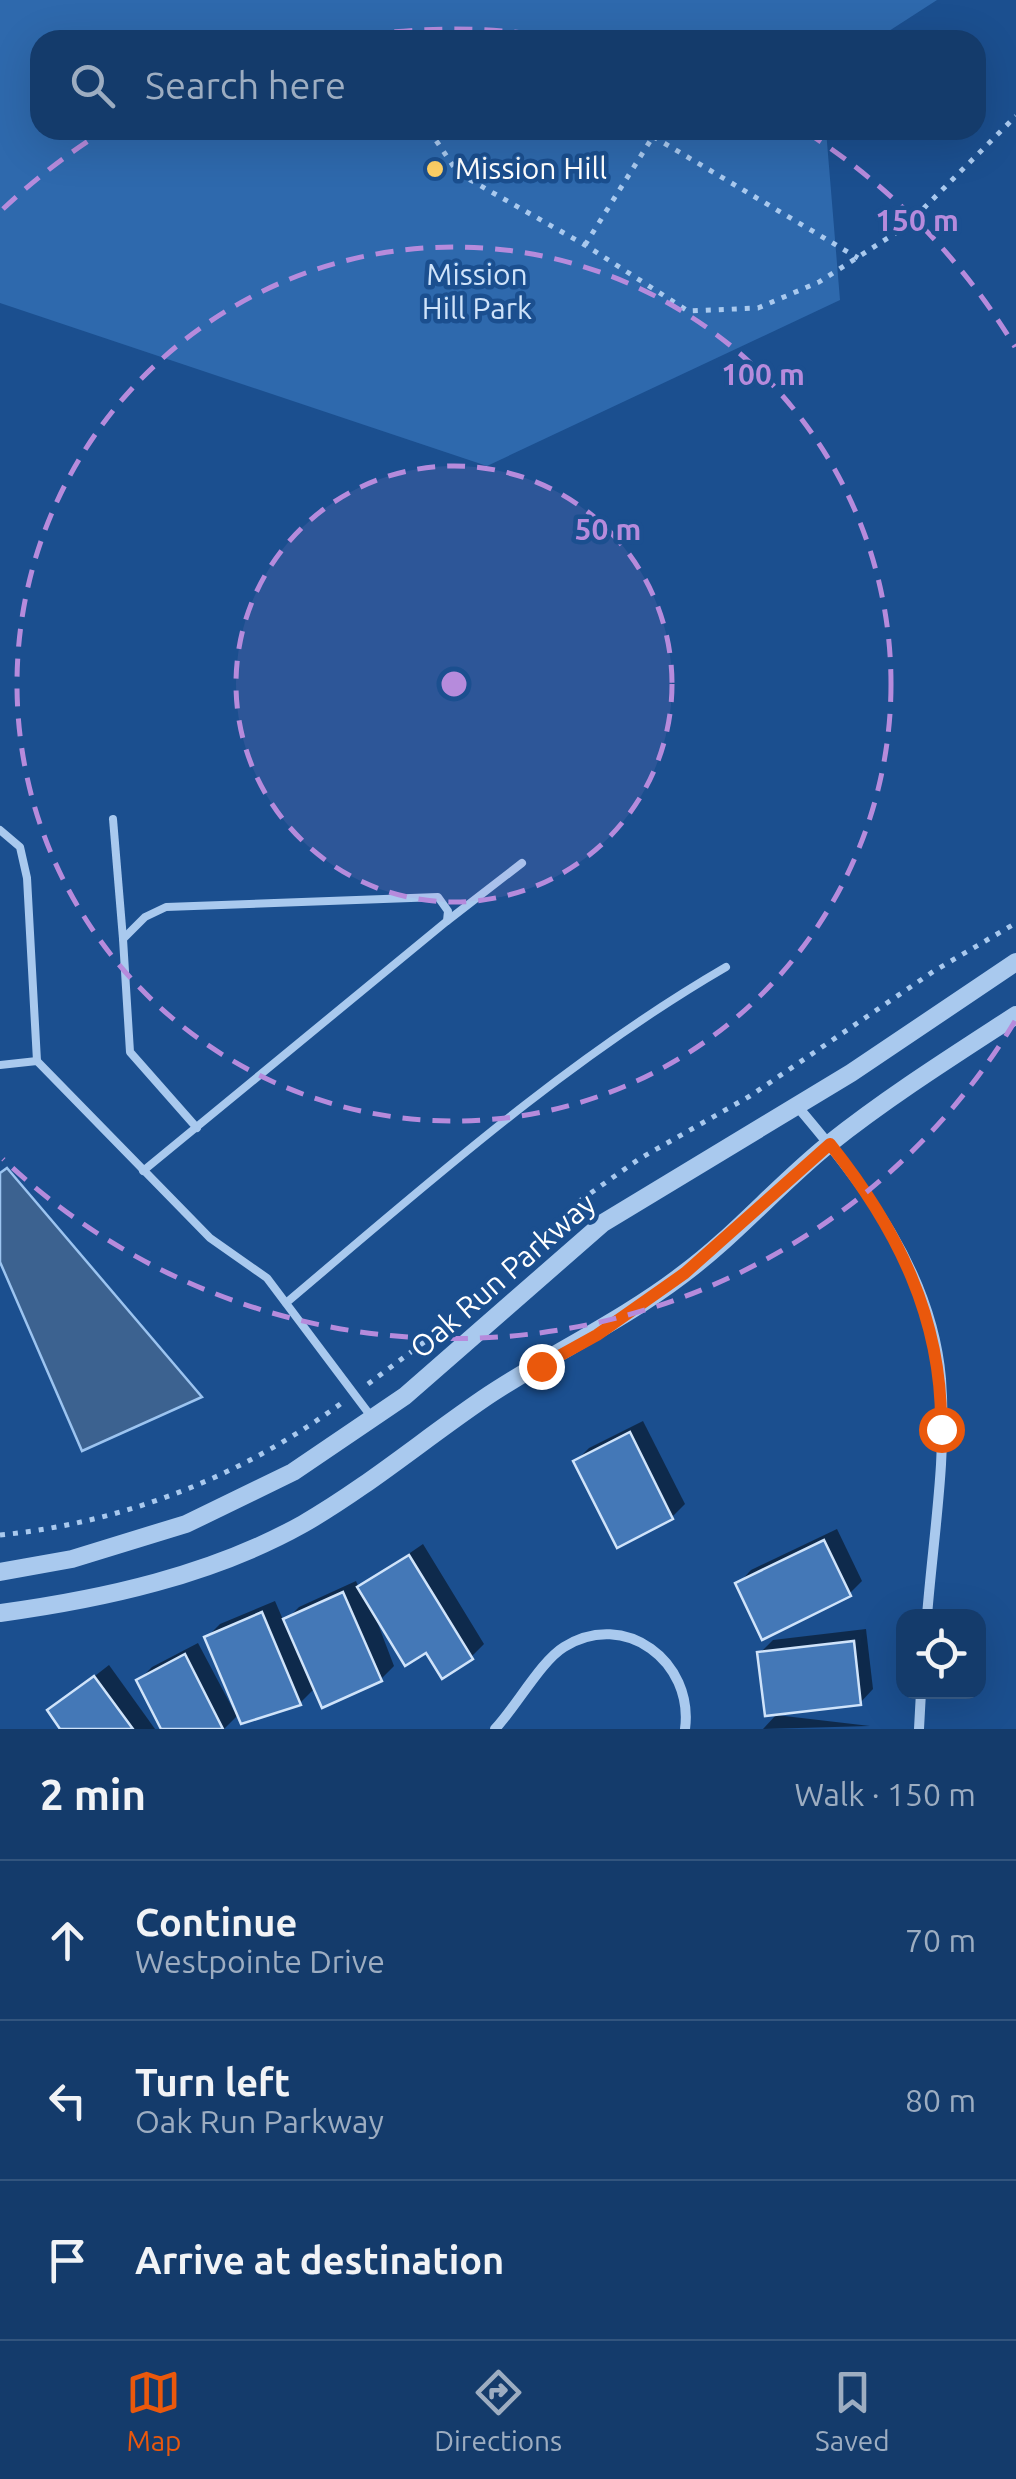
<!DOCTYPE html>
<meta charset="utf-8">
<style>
body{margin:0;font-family:Ubuntu,sans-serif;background:#214673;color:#f1f3f6}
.controls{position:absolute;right:30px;bottom:30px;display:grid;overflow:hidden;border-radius:20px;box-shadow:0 10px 40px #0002}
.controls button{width:90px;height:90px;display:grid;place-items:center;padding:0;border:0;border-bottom:2px solid #33557e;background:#143b6b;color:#f1f3f6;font:50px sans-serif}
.stop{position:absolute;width:30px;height:30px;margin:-22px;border:8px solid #ea580c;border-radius:50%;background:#fff}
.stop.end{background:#ea580c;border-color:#fff;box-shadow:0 2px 10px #0008}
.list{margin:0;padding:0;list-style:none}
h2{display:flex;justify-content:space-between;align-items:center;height:130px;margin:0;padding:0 40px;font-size:42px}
h2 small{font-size:32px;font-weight:400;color:#9dadc1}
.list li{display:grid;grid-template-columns:65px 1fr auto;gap:30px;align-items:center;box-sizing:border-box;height:160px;padding:0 40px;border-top:2px solid #33557e}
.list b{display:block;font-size:38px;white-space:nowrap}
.list p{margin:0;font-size:32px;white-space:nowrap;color:#9dadc1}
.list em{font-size:32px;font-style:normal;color:#9dadc1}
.icon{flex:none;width:55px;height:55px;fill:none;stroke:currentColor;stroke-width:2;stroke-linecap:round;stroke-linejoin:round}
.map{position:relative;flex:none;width:1016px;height:1729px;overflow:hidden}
.search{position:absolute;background:#143b6b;box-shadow:0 10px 40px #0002;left:30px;right:30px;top:30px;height:110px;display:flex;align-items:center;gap:25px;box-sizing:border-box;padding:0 35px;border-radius:30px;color:#9dadc1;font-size:38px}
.sheet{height:610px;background:#143b6b}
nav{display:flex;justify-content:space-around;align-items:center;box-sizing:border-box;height:140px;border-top:2px solid #33557e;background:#143b6b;font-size:28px;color:#9dadc1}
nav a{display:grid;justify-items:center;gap:5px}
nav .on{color:#ea580c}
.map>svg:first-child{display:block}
.green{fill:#2e69ad}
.water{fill:#3c6290;stroke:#9cc4f0;stroke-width:2.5}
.shadow{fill:#0007}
.building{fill:#4478b7;stroke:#cfe3fa;stroke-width:2.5}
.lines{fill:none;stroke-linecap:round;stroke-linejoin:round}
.path{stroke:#a9c9ee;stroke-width:5;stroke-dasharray:5 8;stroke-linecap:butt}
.service{stroke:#a9c9ee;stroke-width:8}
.minor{stroke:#a9c9ee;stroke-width:10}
.tertiary{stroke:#a9c9ee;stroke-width:18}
.route{stroke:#ea580c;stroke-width:12}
.ring{fill:none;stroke:#b68bdc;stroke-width:5;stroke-dasharray:18 12}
.poi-dot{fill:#ffd166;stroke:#1b4f8f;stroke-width:4}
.labels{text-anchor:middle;stroke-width:9;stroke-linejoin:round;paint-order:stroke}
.poi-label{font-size:30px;fill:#fff;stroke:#1b4f8f;text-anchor:start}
.park-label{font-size:30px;fill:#cfe3fa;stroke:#1b4f8f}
.street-label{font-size:30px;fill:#fff;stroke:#1b4f8f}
.centre{fill:#b68bdc;stroke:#1b4f8f;stroke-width:5}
.ring-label{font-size:30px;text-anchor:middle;font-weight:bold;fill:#b68bdc;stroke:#1b4f8f;stroke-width:9;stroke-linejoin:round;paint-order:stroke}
</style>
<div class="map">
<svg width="1016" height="1729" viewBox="0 0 1016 1729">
<rect width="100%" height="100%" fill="#1b4f8f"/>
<polygon class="green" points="0,0 937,0 875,40 40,40 40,130 826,130 840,300 487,466 0,303"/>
<polygon class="water" points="7,1168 202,1397 82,1451 0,1262 0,1173"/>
<g class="shadow">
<polygon points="643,1421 685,1504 672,1517 576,1461 589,1448"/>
<polygon points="837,1529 862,1581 849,1594 738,1584 751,1570"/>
<polygon points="423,1544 484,1644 471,1657 427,1650 370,1603 394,1666 381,1679 316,1687 300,1703 239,1714 224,1729 164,1729 139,1680 152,1667 198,1643 234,1711 237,1710 207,1637 220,1624 275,1601 284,1622 299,1607 356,1581 359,1588"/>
<polygon points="866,1629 873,1689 860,1703 760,1653 773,1640"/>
<polygon points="109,1665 155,1729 63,1729 50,1711"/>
<polygon points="776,1715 870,1726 763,1729"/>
</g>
<g class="building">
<polygon points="630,1432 673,1519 617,1548 573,1461"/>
<polygon points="824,1540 851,1596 762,1640 735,1583"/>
<polygon points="409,1555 473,1659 442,1679 426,1653 405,1666 357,1587"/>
<polygon points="343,1592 382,1681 322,1708 283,1619"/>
<polygon points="262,1612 301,1705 241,1724 204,1637"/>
<polygon points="854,1641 861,1705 765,1716 757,1652"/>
<polygon points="185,1654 223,1729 161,1729 136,1680"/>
<polygon points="94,1676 133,1729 60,1729 47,1710"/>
</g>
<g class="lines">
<g class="path">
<polyline points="429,130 458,173 585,245 688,311 758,308 819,282 905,227 1016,116"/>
<polyline points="642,130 858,258"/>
<polyline points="585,245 652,138"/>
<polyline points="467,1308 578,1202 639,1159 750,1096 934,971 1016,923"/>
<polyline points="368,1384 439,1331"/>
<path d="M0,1535C123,1523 243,1476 343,1402"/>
</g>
<g class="service">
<polyline points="113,819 123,939"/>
<polyline points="0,830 20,847 27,878 37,1061 210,1238 267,1278 373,1419"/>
<polyline points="447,921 522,863"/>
<polyline points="0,1065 37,1061"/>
<polyline points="143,1171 447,921 448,911 438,897 166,907 145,917 123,939 130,1052 197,1128"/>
<path d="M286,1303C427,1184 566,1060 726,967"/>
</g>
<g class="minor">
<path d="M797,1106C864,1185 932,1272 941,1379C947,1457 933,1539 927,1616"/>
<path d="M495,1729C516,1707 541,1661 564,1647C625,1609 694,1662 685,1729"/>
<polyline points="919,1729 921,1692"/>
</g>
<g class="tertiary">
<polyline points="0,1572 72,1559 186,1524 293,1472 405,1396 603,1223 851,1073 1016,962"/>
<path d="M0,1613C103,1599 212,1575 303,1524C367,1487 423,1440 483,1399C548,1355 619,1323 682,1275C735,1236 778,1185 829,1144C888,1097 953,1056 1016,1015"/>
</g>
</g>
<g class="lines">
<path class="route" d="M541,1366L597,1335L685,1273L830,1144C897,1228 943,1319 941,1429"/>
</g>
<circle cx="454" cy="684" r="218" fill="#b68bdc" fill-opacity=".12"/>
<g class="ring">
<circle cx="454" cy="684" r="218"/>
<circle cx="454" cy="684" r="437"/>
<path d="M1015 1021A655 655 0 0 1 3 1159M3 209A655 655 0 0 1 102 132M335 40A655 655 0 0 1 573 40M806 132A655 655 0 0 1 1015 347"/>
</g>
<circle class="poi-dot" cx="435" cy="169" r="10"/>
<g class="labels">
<g class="poi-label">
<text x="455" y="179">Mission Hill</text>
</g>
<g class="park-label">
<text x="477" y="285">Mission<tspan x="477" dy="34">Hill Park</tspan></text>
</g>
<g class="street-label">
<text transform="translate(503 1276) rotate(-41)" y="10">Oak Run Parkway</text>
</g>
</g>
<circle cx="454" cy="684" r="15" class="centre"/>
<g class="ring-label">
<text x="917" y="231">150 m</text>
<text x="763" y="385">100 m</text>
<text x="608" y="540">50 m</text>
</g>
</svg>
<div class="controls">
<button><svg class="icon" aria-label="locate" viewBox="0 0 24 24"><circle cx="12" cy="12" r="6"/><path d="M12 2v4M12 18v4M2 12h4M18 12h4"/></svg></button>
</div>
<div class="stop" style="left:941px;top:1429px"></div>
<div class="stop end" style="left:541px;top:1366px"></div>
<div class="search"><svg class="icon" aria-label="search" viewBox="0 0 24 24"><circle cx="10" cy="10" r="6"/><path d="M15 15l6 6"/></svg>Search here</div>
</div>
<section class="sheet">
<h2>2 min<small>Walk · 150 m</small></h2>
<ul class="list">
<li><svg class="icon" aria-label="ahead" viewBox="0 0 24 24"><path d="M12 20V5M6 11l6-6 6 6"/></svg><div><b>Continue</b><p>Westpointe Drive</p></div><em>70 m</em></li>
<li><svg class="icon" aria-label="left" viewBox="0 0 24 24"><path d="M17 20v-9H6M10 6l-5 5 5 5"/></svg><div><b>Turn left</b><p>Oak Run Parkway</p></div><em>80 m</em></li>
<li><svg class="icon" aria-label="arrive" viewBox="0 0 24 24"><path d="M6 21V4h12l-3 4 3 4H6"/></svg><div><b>Arrive at destination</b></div></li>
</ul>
</section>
<nav>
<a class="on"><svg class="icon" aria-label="map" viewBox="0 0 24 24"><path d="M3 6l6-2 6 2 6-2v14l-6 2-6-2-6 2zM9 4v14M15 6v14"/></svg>Map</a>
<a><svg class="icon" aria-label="directions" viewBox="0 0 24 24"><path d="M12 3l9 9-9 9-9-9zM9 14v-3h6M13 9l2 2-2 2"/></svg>Directions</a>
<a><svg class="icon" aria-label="saved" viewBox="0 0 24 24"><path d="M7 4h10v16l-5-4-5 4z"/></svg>Saved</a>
</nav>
